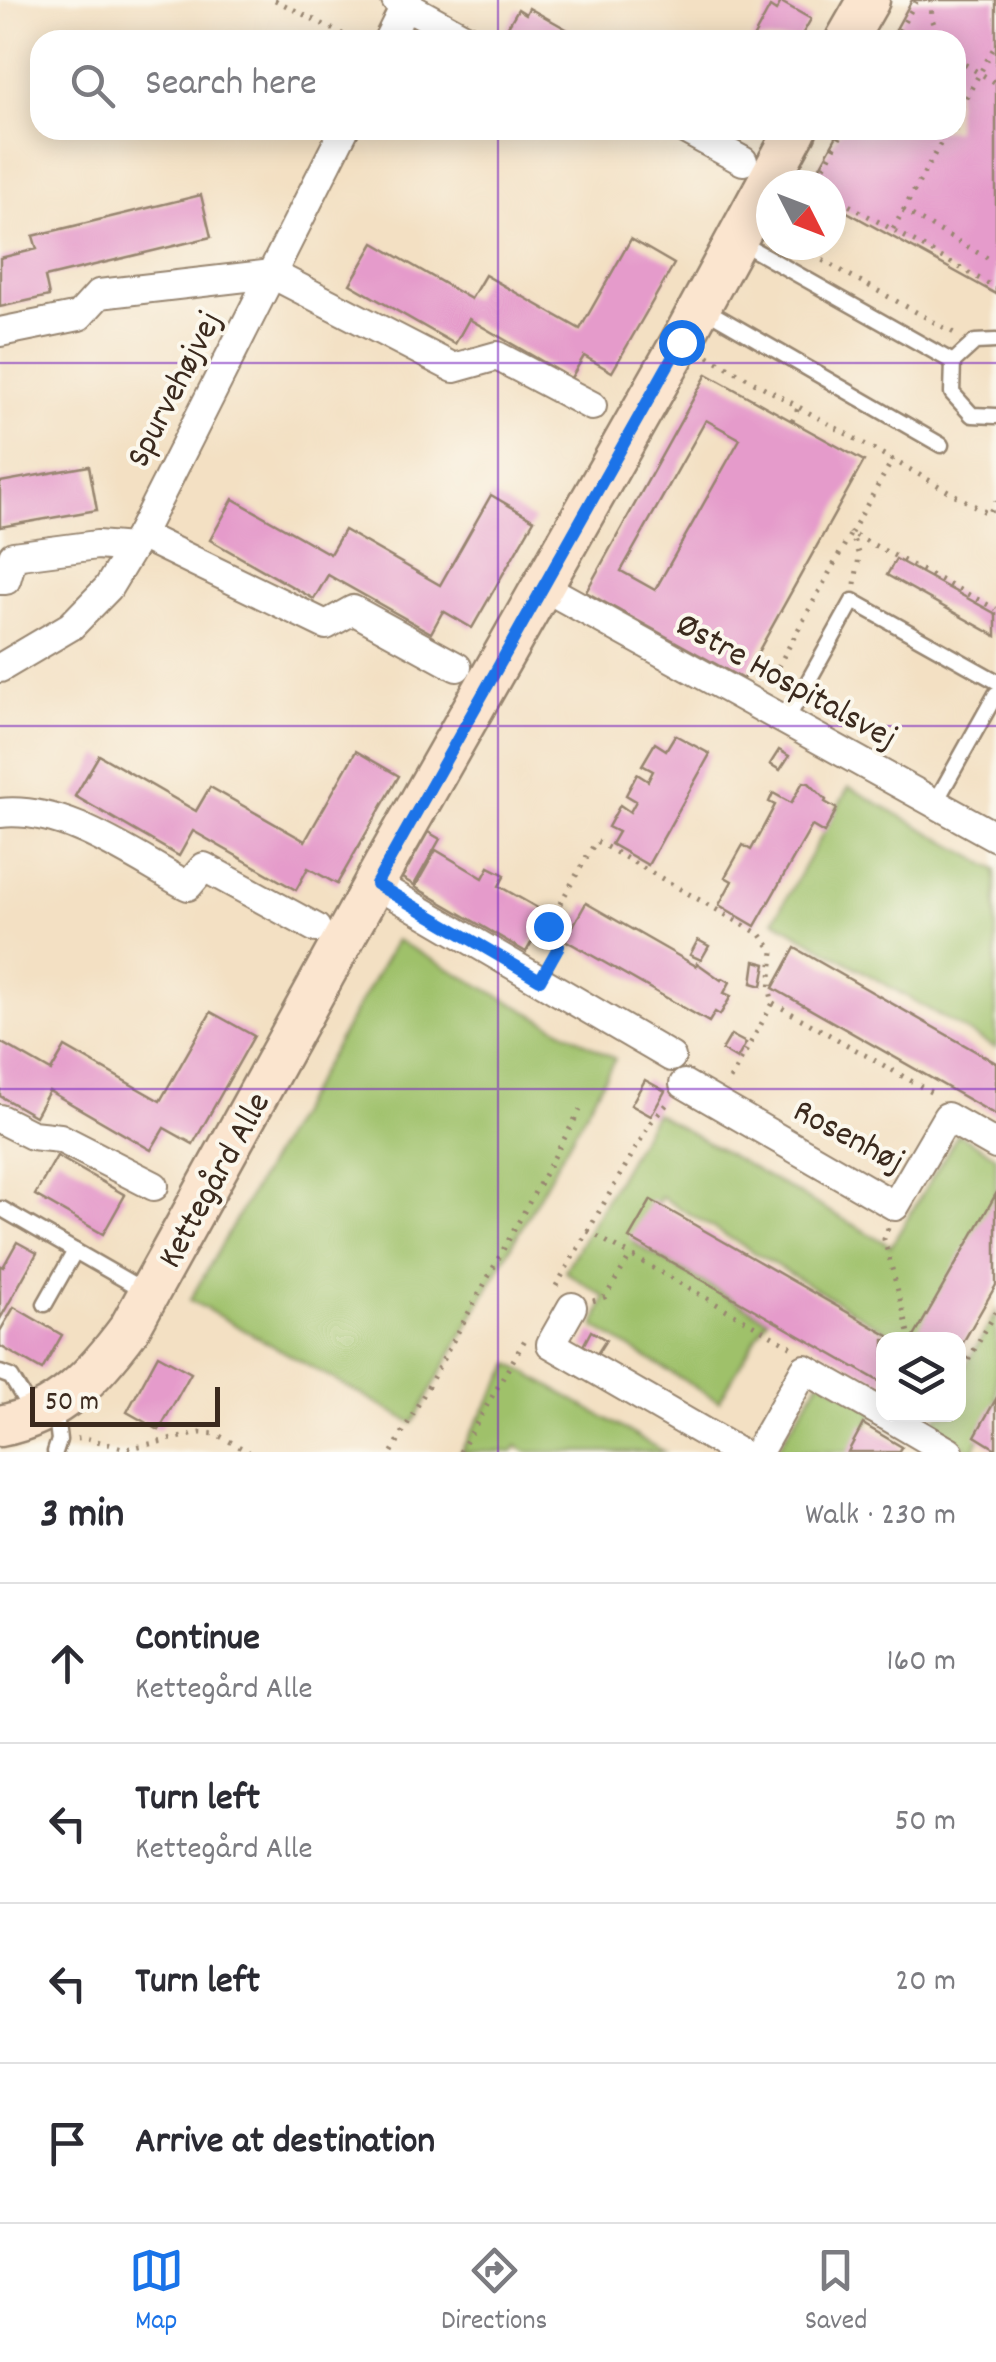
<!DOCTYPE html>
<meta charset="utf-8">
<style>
body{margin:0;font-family:Dekko,sans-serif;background:#f2f2f3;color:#2b2b33}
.controls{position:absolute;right:30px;bottom:30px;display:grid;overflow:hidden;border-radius:20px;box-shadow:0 5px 25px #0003}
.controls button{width:90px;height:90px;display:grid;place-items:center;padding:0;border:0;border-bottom:2px solid #e1e1e2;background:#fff;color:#2b2b33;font:50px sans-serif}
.compass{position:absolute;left:756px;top:170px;width:90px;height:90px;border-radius:50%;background:#fff;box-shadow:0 5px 25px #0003;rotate:132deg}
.scale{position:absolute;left:30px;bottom:25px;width:190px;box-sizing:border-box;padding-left:10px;border:5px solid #3b2a1e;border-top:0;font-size:28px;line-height:35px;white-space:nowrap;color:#3b2a1e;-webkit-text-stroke:8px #fbf7ec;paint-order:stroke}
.stop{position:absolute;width:30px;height:30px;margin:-22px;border:8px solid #1a73e8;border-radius:50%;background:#fff}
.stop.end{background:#1a73e8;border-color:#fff;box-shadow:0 2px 10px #0008}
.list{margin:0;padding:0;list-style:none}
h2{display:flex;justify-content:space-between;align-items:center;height:130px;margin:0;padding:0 40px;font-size:42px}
h2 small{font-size:32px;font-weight:400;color:#7c7c81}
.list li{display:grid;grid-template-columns:65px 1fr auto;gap:30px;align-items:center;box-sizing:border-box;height:160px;padding:0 40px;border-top:2px solid #e1e1e2}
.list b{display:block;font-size:38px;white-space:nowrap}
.list p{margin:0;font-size:32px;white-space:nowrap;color:#7c7c81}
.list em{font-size:32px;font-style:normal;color:#7c7c81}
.icon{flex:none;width:55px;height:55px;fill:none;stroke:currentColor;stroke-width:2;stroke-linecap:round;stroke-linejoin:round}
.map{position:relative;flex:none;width:996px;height:1452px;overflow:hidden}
.search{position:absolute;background:#fff;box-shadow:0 5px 25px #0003;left:30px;right:30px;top:30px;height:110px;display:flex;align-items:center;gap:25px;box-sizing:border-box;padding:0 35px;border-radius:30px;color:#7c7c81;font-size:38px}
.sheet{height:770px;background:#fff}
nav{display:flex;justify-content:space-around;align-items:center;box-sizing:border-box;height:140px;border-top:2px solid #e1e1e2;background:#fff;font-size:28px;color:#7c7c81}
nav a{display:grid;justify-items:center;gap:5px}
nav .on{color:#1a73e8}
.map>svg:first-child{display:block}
.green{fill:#9fc16a;stroke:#6d7644;stroke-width:2.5}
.building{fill:#e59bcb;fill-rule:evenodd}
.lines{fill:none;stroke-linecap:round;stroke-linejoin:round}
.lane-casing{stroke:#978570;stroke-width:19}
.street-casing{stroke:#978570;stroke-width:32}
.secondary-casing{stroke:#978570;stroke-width:45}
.path{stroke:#978570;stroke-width:5;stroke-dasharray:2.5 8;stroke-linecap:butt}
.lane{stroke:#fff;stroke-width:14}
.street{stroke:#fff;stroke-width:28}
.secondary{stroke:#fbe5cf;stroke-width:40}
.route{stroke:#1a73e8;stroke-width:12}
.grid{fill:none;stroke:#7b2cbf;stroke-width:2.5;stroke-opacity:0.55}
.labels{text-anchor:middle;stroke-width:8;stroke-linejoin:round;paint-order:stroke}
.street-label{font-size:35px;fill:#3b2a1e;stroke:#fbf7ec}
</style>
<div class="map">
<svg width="996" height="1452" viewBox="0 0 996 1452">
<rect width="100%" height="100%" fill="#fbf7ec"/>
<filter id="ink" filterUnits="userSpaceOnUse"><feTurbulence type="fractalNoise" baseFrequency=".01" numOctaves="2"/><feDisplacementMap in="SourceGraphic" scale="20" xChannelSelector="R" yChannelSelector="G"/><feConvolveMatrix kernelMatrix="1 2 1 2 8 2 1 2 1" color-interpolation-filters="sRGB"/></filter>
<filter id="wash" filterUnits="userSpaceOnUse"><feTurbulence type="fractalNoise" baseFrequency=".0048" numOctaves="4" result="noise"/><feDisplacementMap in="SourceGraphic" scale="40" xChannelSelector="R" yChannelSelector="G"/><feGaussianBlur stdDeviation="2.25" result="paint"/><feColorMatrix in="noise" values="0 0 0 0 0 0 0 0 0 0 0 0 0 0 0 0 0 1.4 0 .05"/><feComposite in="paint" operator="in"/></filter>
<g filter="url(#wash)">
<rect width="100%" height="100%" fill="#f3e0c3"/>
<g class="green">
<polygon points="849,787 996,870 996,1048 774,920"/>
<polygon points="396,940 615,1059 413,1423 190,1300"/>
<polygon points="655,1113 891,1246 958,1134 996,1156 996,1202 919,1336 915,1339 900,1339 661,1197 634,1243 767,1319 719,1401 595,1327 605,1297 565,1271"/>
<polygon points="996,1312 996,1406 973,1451 931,1427 938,1415 958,1414 959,1378"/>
<polygon points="511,1364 664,1452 527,1452 517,1446 513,1452 460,1452"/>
<polygon points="821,1379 875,1410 854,1452 775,1452"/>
</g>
<g id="blocks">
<g class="building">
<polygon points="912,0 996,0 996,294 831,203 831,185 810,185 840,130 956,130 956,40 890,40"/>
<polygon points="781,2 811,19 799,40 752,40 770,7 776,11"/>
<polygon points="529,8 586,40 500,40 518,9 526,14"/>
<polygon points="201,195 211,237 45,277 49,296 0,307 0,258 37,249 33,236"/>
<polygon points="631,239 674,264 612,372 584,356 571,378 469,319 455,344 350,284 374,243 471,299 485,275 580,329"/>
<path d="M707,374L864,461L743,679L586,592ZM706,420L740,439L655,590L621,571Z"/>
<polygon points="89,466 97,510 0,527 0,482"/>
<polygon points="491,495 534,520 472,628 443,611 431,633 328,575 314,599 210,540 233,499 330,554 344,530 440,585"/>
<polygon points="896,559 996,614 996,636 887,575"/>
<polygon points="675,735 710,754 648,865 611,844 618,832 608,827 620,805 630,812 636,801 626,795 637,774 648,781 653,771 642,765 655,743 666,750"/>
<polygon points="779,750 789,756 780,770 770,764"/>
<polygon points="356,751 399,776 337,884 308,868 296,890 193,831 179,856 75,796 99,755 196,811 210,787 305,841"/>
<polygon points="803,782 809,783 826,800 825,802 837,809 824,833 812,826 755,926 719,905 732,881 725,877 743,845 751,850 775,805 769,802 773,793 791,803"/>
<polygon points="428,832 440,839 414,885 402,878"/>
<polygon points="436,850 483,878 489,867 505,875 499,886 548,914 526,952 415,887"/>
<polygon points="586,903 696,966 697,963 721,980 723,978 730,982 724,993 731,996 720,1015 715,1012 709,1022 565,940"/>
<polygon points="698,940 709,946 701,960 690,955"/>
<polygon points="795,948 996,1063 996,1115 773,988"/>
<polygon points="755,961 766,964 762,986 752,983"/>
<polygon points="211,1012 254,1036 193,1144 164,1128 151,1150 49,1091 35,1116 0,1096 0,1042 51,1071 65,1047 160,1101"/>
<polygon points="731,1035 746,1043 737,1059 722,1050"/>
<polygon points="645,1080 665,1091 651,1116 631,1105"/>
<polygon points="57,1156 125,1195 103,1234 35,1195"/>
<polygon points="996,1194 996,1285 958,1351 958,1340 919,1340 914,1337"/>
<polygon points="651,1200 896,1340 884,1340 884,1384 629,1238"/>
<polygon points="17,1242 37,1253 0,1319 0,1265 3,1267"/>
<polygon points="14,1307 62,1335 42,1370 0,1346 0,1331"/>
<polygon points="591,1331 606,1340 597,1354 583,1346"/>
<polygon points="158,1355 191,1373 159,1430 127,1412"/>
<polygon points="996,1399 996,1449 975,1436"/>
<polygon points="863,1424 902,1447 900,1452 848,1452"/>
</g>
</g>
</g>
<g filter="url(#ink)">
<use href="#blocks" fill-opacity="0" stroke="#978570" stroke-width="2.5"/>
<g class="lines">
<defs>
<g id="lane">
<polyline points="740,242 953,362"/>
<polyline points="701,307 941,445"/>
<polyline points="996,341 975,342 953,362 952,393 972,415 996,416"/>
<polyline points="786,721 853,601 996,681"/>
<polyline points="935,803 996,694"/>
<polyline points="2,1209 148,1293"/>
<polyline points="45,1304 75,1251"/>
<polyline points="0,1373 11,1377 31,1410"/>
<polyline points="55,1408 59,1440 55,1452"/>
</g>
<g id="street">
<polyline points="396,0 469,40"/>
<polyline points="388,40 408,0"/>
<polyline points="686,130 743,161"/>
<polyline points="0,332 79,316 99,294 272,274 454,368 497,356 592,406"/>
<polyline points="140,535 326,625 353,610 457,667"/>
<polyline points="0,580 6,580 13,556 97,545 132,548"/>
<polyline points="544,587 996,837"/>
<polyline points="0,668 71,626 108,588 140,535 344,130"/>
<path d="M0,813C66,806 132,856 188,886L204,867L316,928"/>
<polyline points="375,884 671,1057"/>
<polyline points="684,1084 895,1206 947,1117 996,1145"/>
<polyline points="0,1119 32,1135 60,1138 154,1186"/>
<polyline points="572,1307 551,1344 738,1452"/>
<polyline points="884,1414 949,1452"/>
<polyline points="758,1452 805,1369 884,1414"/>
</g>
<g id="secondary">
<polyline points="846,40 869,0"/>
<path d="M0,1426C59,1415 95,1375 129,1329L386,862L681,342L796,130"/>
</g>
</defs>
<use href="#lane" class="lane-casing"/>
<use href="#street" class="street-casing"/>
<use href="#secondary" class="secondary-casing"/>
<g class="path">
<polyline points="275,0 354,40"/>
<polyline points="931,0 932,19 941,40"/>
<polyline points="894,40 917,0"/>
<polyline points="956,59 996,83"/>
<polyline points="956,116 996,44"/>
<polyline points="814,185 844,130"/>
<polyline points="831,195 996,288"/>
<polyline points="903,210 996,263"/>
<polyline points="893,229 948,130"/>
<polyline points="795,245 954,333 959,331"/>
<polyline points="708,356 989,514 996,501"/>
<polyline points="792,421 799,406"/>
<polyline points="855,584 859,556 851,533 893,459"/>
<polyline points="768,685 851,533 996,609"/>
<polyline points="552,958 559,946 547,926 596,841 761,935 773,951 770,991 773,1003 728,1083"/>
<polyline points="773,1003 936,1095"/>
<polyline points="888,1228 884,1239 911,1340"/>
<polyline points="588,1231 794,1348"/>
<polyline points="556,1286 651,1122 668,1103"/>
<polyline points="593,1301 605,1297 631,1255"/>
<polyline points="958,1378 996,1312"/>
<polyline points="77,1439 86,1438 126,1449 201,1433 216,1434 249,1452"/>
<polyline points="392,1452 580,1110"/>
<polyline points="460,1452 526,1338"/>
</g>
<use href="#lane" class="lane"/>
<use href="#street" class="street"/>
<use href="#secondary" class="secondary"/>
</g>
</g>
<g class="lines" filter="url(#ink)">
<polyline class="route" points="548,926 559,946 540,980 376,884 681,342"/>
</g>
<path class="grid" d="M498,0V40M498,130V1452M0,363H996M0,726H996M0,1089H996"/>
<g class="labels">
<g class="street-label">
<text transform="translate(172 388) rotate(-63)" y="12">Spurvehøjvej</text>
<text transform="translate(788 679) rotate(29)" y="12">Østre Hospitalsvej</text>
<text transform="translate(850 1134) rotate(28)" y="12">Rosenhøj</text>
<text transform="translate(212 1179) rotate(-61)" y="12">Kettegård Alle</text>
</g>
</g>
</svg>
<div class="controls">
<button><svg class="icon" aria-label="layers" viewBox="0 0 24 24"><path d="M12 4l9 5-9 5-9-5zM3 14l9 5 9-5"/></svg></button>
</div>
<svg class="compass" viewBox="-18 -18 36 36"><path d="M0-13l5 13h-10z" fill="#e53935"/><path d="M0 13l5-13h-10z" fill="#7c7c81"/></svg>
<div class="scale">50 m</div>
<div class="stop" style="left:681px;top:342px"></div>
<div class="stop end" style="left:548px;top:926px"></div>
<div class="search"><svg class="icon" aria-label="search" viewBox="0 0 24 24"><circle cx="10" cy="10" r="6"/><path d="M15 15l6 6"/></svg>Search here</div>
</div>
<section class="sheet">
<h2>3 min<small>Walk · 230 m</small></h2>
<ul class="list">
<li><svg class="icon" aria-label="ahead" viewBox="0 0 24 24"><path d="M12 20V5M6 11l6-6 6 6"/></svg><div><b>Continue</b><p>Kettegård Alle</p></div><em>160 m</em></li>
<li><svg class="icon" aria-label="left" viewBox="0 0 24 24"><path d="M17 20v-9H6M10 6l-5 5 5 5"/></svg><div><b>Turn left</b><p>Kettegård Alle</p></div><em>50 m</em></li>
<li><svg class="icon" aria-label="left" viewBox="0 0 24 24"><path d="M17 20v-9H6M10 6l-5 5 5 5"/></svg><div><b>Turn left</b></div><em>20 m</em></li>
<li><svg class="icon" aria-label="arrive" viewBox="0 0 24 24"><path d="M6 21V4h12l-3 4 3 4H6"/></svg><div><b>Arrive at destination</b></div></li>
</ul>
</section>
<nav>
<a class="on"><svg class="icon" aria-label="map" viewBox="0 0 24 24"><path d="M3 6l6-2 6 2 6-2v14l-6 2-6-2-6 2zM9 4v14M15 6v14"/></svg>Map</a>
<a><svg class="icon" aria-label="directions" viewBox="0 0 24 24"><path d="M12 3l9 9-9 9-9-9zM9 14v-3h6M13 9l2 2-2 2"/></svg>Directions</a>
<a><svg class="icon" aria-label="saved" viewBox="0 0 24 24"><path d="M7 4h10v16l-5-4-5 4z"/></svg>Saved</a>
</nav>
